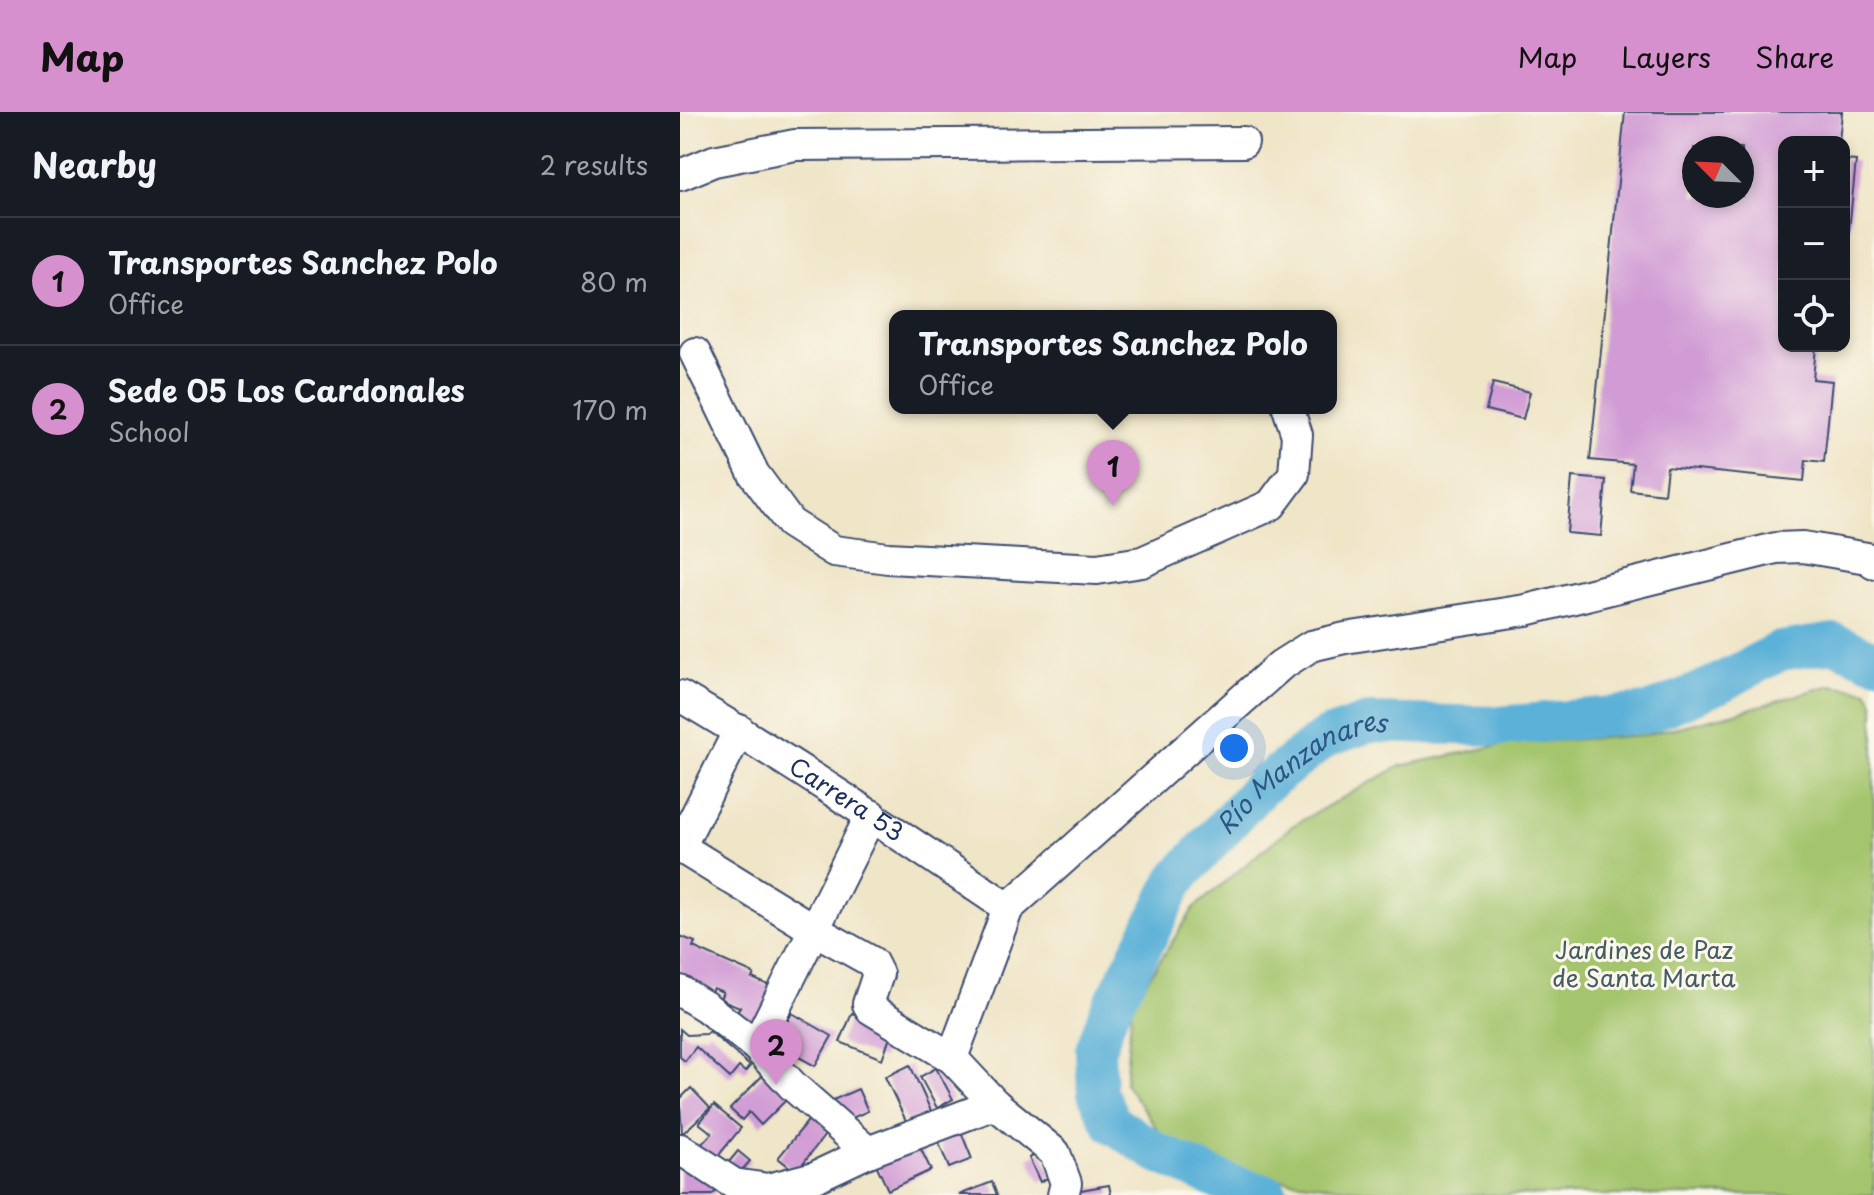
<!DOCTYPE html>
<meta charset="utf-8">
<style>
body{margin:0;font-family:"Playpen Sans",sans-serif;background:#20242c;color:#f1f3f6}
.controls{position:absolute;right:24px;top:24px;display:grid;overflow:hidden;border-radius:16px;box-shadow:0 4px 12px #0003}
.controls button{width:72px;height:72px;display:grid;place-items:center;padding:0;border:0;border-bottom:2px solid #363941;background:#171b24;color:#f1f3f6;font:40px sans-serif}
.compass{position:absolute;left:1002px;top:24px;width:72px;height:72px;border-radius:50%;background:#171b24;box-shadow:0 4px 12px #0003;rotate:294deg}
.you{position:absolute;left:554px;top:636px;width:28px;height:28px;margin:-20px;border:6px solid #fff;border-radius:50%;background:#1a73e8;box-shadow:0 0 0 12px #1a73e833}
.badge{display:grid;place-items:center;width:52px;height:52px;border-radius:50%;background:#d690ce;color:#111;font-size:26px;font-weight:700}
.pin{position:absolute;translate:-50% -66px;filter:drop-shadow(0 2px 4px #0008)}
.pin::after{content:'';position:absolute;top:42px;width:28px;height:24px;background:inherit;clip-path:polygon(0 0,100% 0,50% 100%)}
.popup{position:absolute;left:209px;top:198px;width:448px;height:104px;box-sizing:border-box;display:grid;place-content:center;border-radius:16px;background:#171b24;filter:drop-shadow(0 2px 6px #0005);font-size:26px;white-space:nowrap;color:#9ea1a6}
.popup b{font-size:30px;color:#f1f3f6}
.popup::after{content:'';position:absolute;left:50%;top:100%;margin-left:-16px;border:16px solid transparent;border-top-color:#171b24}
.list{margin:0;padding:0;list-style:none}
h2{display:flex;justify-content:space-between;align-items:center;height:104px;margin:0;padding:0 32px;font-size:34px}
h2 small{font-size:26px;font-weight:400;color:#9ea1a6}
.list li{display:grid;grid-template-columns:52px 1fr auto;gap:24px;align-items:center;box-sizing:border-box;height:128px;padding:0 32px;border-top:2px solid #363941}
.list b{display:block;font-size:30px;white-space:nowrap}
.list p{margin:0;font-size:26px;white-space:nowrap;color:#9ea1a6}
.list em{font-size:26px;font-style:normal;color:#9ea1a6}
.icon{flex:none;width:44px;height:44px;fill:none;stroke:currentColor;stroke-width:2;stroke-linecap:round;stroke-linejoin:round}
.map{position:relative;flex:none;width:1194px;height:1083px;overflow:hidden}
header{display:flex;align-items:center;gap:48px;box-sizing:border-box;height:112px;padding:0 40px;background:#d690ce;color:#111}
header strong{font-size:38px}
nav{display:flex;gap:44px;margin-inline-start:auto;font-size:28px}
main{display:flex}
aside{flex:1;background:#171b24}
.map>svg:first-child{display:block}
.green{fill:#a4c56d;stroke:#607a66;stroke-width:2}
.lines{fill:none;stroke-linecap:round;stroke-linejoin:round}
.river{stroke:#5bb1d8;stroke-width:40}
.building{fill:#d19cd5;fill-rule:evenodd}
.minor-casing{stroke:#3b4a6e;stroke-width:34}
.minor{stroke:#fff;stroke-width:30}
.labels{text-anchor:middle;stroke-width:6;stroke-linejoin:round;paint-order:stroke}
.street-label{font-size:24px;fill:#1b2f5e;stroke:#fbf7ec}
.park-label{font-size:24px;fill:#445c62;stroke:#fbf7ec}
.water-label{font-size:26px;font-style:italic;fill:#2e5683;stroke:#fbf7ec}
</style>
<header>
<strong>Map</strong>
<nav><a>Map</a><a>Layers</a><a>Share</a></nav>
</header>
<main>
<aside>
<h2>Nearby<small>2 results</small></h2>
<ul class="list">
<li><span class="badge">1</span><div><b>Transportes Sanchez Polo</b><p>Office</p></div><em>80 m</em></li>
<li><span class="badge">2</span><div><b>Sede 05 Los Cardonales</b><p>School</p></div><em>170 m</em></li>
</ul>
</aside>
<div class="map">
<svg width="1194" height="1083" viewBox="0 0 1194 1083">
<rect width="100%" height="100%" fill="#fbf7ec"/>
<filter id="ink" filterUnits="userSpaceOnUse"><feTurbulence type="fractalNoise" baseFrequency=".0125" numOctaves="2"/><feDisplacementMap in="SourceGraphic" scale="16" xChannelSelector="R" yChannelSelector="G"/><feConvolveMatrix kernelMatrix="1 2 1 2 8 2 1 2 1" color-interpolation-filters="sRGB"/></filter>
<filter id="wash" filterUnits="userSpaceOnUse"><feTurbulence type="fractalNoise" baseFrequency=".006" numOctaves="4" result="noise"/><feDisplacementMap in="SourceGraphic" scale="32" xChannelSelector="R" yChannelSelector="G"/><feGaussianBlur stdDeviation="1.8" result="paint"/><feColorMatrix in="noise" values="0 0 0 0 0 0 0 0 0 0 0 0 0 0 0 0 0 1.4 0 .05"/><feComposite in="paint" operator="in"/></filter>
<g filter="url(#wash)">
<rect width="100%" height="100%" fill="#efe5c7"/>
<polygon class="green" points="1151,573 1188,579 1194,592 1194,1083 721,1083 535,1059 484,1027 445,971 452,892 514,796 612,714 720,654 826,632 965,623 1052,602"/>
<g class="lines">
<path class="river" id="s1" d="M589,1083L543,1070L476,1040L432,1011L417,981L415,939L428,902L497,767L581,675L645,626L688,611L820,614L969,601L1038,572L1100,539L1154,531L1194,548"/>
</g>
<g id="blocks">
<g class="building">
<path d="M945,0H1162L1159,30H1104V234H1136L1133,267L1152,269L1144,350L1126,348L1124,369L987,355L984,382L950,378L953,352L910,348ZM1014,36H1062V84H1014Z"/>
<polygon points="1164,48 1176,49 1166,148 1164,148"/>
<polygon points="813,271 850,280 843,307 806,298"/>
<polygon points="892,365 926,368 921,424 887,421"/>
<polygon points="0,824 15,830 13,835 74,862 72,866 95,876 79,912 56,902 60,895 40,887 43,880 33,876 31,880 0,866"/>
<polygon points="112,901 152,924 135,954 95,932"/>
<polygon points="172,901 213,917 202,947 160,930"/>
<polygon points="0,917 7,923 26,922 29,919 70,954 65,960 59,955 50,966 16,935 5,949 0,945"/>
<polygon points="230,953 251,999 227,1011 205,965"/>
<polygon points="256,956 273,987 257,996 240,965"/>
<polygon points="86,960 110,984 81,1013 69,1000 62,1008 50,997"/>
<polygon points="11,976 30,996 2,1022 0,987"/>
<polygon points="178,977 188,999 163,1010 153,988"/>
<polygon points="34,993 61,1016 34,1049 19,1035 32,1021 19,1011"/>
<polygon points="135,1000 152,1014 116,1060 98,1046"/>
<polygon points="279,1015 292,1047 269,1056 256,1024"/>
<polygon points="235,1025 251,1058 208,1078 193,1046"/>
<polygon points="58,1039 70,1049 55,1066 44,1056"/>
<polygon points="361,1040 373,1063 360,1070 349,1046"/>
<polygon points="0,1048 39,1076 32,1083 0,1083"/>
<polygon points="312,1070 317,1083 279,1083"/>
<polygon points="429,1073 431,1083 396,1083 395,1079"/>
</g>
</g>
</g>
<g filter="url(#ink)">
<use href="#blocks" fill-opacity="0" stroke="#3b4a6e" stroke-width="2"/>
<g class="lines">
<defs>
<g id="minor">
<polyline points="0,63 34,49 115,33 563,30"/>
<polyline points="15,241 74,362 110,411 154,439 208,446 417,457 462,450 591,393 614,362 617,323 608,296"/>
<path id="s2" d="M0,584C113,650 220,723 328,796"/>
<polyline points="0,735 133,817 192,850 198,862 188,892 191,897 272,946"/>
<polyline points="0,735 59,618"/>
<polyline points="0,879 26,895 76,934 113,974 188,1040"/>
<polyline points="76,934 191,703"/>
<polyline points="0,1037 54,1072 88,1077 135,1065 188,1040 315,992"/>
<polyline points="383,1083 386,1071 375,1041 315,992 272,946 328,796 601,553 631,534 665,526 846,498 1096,436 1123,435 1187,446 1194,451"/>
</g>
</defs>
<use href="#minor" class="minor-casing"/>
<use href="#minor" class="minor"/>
</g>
</g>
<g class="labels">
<g class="street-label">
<text dy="8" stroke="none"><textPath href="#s2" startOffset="196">Carrera 53</textPath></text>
</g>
<g class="park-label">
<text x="964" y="847">Jardines de Paz<tspan x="964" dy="28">de Santa Marta</tspan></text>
</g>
<g class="water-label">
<text dy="9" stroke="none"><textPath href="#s1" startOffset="608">Río Manzanares</textPath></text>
</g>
</g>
</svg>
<div class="controls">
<button>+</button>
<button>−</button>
<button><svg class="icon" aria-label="locate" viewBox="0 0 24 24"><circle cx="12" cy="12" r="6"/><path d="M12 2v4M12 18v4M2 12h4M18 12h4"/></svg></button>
</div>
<svg class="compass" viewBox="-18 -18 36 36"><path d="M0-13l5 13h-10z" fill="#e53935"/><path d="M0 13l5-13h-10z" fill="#9ea1a6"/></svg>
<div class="you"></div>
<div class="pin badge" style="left:433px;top:394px">1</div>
<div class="popup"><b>Transportes Sanchez Polo</b>Office</div>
<div class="pin badge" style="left:96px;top:973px">2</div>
</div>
</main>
